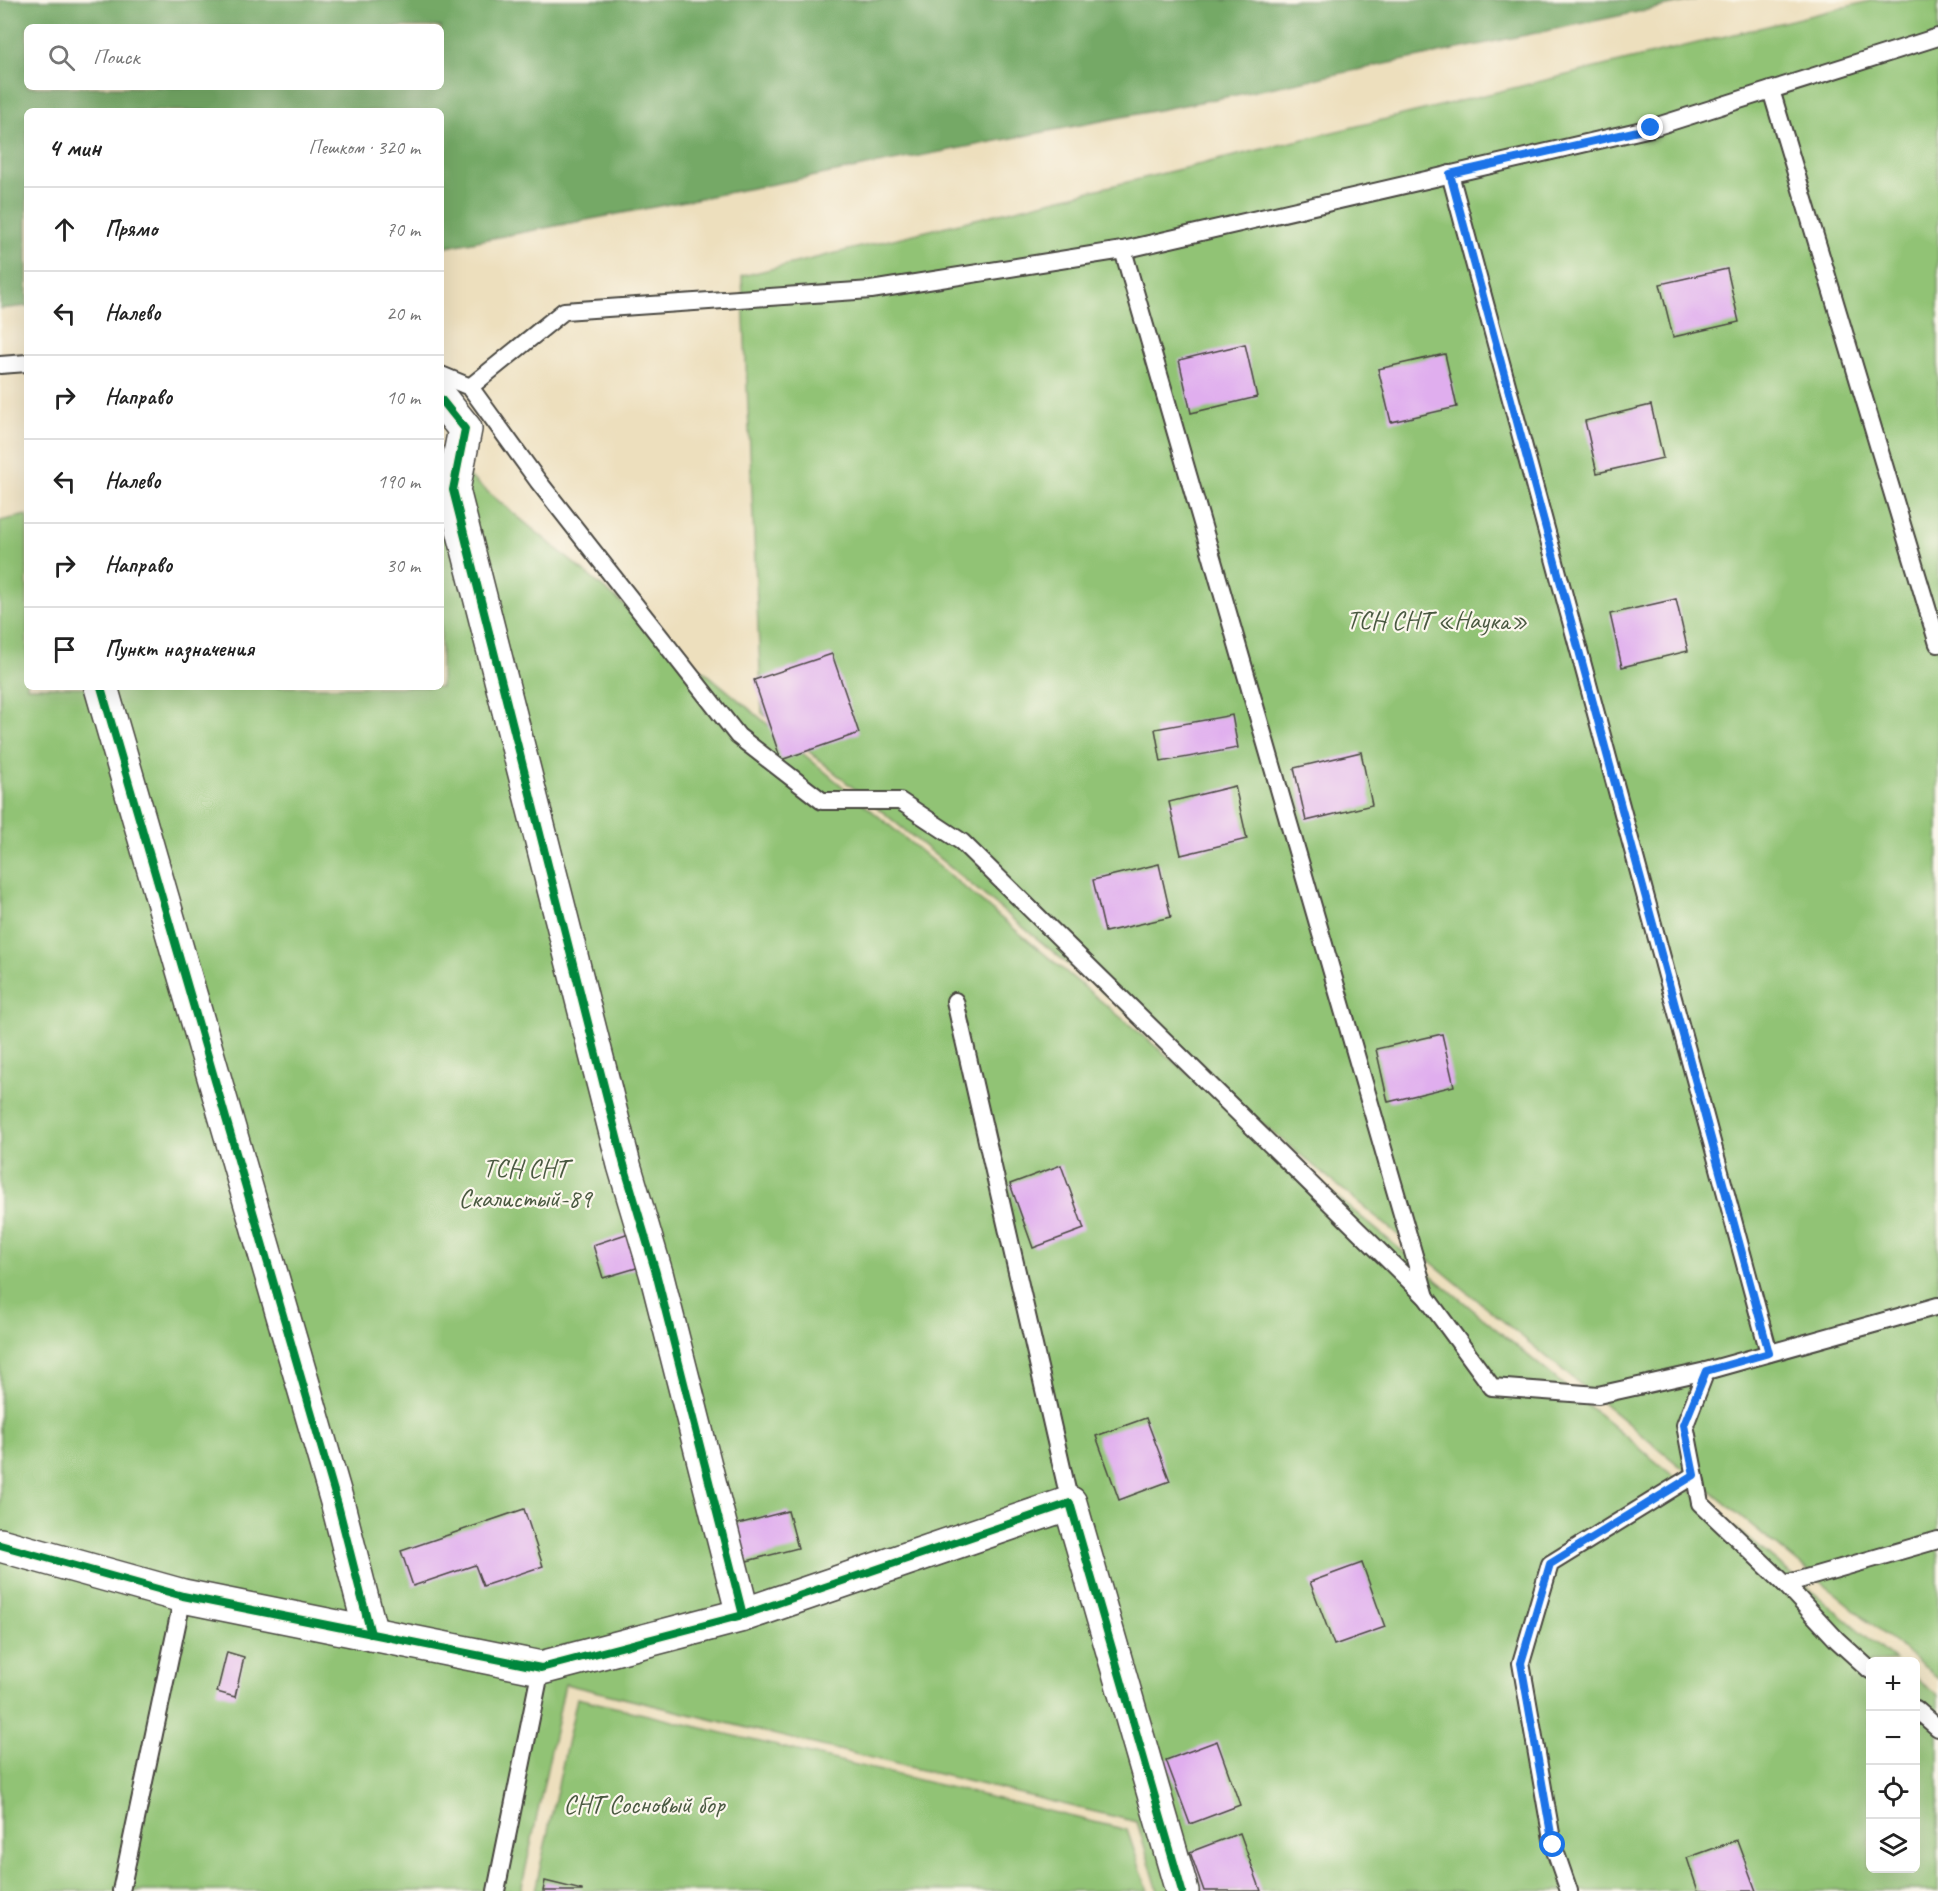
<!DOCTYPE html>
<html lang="ru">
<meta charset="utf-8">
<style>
body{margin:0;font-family:Caveat,sans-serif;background:#f2f2f2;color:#222}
.controls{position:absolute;right:18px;bottom:18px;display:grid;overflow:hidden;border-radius:9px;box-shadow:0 6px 24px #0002}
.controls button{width:54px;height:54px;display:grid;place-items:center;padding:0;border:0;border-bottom:2px solid #e0e0e0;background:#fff;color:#222;font:30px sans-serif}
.stop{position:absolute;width:18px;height:18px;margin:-14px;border:4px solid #1a73e8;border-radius:50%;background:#fff}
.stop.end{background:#1a73e8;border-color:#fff;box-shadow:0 2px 6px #0008}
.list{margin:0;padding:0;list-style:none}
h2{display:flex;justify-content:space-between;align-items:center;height:78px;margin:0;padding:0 24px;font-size:26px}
h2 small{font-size:20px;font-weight:400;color:#767676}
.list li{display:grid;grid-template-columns:39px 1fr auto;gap:18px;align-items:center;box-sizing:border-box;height:84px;padding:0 24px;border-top:2px solid #e0e0e0}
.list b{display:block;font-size:22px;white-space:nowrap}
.list em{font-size:20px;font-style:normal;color:#767676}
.icon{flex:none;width:33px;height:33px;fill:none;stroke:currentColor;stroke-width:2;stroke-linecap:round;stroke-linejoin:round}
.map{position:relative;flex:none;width:1938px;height:1891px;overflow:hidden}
.search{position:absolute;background:#fff;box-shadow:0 6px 24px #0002;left:24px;top:24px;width:420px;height:66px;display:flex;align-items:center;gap:15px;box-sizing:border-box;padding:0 21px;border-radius:9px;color:#767676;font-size:22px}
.panel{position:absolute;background:#fff;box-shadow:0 6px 24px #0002;left:24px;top:108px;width:420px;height:582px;border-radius:9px}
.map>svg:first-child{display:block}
.green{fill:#91c374;stroke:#5e7750;stroke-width:1.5}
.forest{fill:#74a966;stroke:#506a48;stroke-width:1.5;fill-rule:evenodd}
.building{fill:#e0aeee}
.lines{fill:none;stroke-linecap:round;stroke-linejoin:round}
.service-casing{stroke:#484641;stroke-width:20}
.minor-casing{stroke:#484641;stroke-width:36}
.service{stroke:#fff;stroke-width:16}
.minor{stroke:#fff;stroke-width:33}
.cycleway-casing{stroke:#fbf7ec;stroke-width:11}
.cycleway{stroke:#00873e;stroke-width:8}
.route{stroke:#1a73e8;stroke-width:8}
.labels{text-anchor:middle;stroke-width:4.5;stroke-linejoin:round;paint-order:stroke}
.park-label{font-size:26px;fill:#4a5941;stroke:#fbf7ec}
</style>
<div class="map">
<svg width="1938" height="1891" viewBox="0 0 1938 1891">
<rect width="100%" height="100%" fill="#fbf7ec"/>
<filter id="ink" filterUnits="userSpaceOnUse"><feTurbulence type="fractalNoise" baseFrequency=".0167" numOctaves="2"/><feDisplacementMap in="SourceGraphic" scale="12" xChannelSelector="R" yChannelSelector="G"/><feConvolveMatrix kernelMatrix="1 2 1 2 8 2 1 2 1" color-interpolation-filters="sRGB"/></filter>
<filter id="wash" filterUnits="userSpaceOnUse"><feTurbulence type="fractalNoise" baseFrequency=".008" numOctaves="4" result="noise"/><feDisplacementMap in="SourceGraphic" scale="24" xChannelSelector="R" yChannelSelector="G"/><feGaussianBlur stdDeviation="1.35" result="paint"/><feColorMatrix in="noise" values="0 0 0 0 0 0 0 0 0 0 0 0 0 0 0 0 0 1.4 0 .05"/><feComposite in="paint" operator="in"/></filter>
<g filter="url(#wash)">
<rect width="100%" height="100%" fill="#eddfbd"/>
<g class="green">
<polygon points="1874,0 1938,0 1938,1678 762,713 742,276"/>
<polygon points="441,453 1896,1661 1870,1662 1870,1868 1916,1868 1916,1678 1938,1696 1938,1891 1158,1891 1137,1822 565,1684 521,1891 0,1891 0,521 27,515 27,687 441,687"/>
<polygon points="577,1698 1127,1830 1148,1891 535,1891"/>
</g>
<path class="forest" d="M0,0H1696L1231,96L441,248V111H27V306L0,309ZM27,27H441V87H27Z"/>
<g id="blocks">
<g class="building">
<polygon points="1727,269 1739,322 1673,337 1660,284"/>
<polygon points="1245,344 1257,397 1191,413 1179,360"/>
<polygon points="1445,354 1457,407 1391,422 1378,369"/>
<polygon points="1651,405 1663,458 1597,473 1585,421"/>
<polygon points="1676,599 1688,651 1622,667 1610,614"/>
<polygon points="832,654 859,733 781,760 754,680"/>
<polygon points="1232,715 1238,748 1161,762 1155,729"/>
<polygon points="1361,752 1372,805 1306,821 1294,768"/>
<polygon points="1235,786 1247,839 1181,855 1169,802"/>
<polygon points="1159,864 1171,917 1105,932 1093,880"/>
<polygon points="1442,1034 1454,1086 1388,1102 1376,1049"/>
<polygon points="1061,1165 1084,1229 1033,1248 1010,1184"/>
<polygon points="632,1232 643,1266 603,1278 593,1245"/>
<polygon points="1146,1418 1170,1481 1119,1500 1096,1436"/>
<polygon points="524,1509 543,1566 483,1586 475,1565 413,1586 401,1551"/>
<polygon points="788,1511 798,1548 743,1562 734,1525"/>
<polygon points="1362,1563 1385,1627 1334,1645 1310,1582"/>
<polygon points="227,1652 244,1657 235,1697 217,1692"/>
<polygon points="1217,1741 1240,1805 1190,1824 1166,1760"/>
<polygon points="1240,1833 1261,1891 1204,1891 1190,1852"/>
<polygon points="1737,1840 1756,1891 1698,1891 1687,1858"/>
<polygon points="545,1881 582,1890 582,1891 543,1891"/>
</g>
</g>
</g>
<g filter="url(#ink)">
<use href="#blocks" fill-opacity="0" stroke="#484641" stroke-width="1.5"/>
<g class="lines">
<defs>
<g id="service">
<polyline points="1771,90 1938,644"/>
<polyline points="1450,174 1769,1353"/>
<polyline points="1123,250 1426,1297"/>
<polyline points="0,365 27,363"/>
<polyline points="441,375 470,387 538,481 738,736 822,801 900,801 962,842 1426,1297 1492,1387 1598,1395 1706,1371"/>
<polyline points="470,387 564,311 871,290 1123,250 1651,128 1938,37"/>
<polyline points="955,1001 1070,1503"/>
<polyline points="1785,1584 1938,1540"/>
<polyline points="1870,1670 1837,1640 1785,1584 1700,1503 1685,1425 1706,1371 1938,1306"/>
<polyline points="1916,1709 1938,1728"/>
<polyline points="121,1891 183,1596"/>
<polyline points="496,1891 541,1668"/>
<polyline points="1569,1891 1553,1845 1521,1663 1550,1564 1694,1475"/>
</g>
<g id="minor">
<polyline points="441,399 465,429 453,490 624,1165 656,1273 743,1615"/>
<polyline points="101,687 338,1505 371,1634"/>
<polyline points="0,1545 183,1596 541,1668 743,1615 1070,1503 1182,1891"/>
</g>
</defs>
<use href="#service" class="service-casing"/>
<use href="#minor" class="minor-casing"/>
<use href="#service" class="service"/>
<use href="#minor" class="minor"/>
<defs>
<g id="cycleway">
<polyline points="441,399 465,429 453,490 624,1165 656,1273 743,1615"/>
<polyline points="101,687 338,1505 371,1634"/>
<polyline points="0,1545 183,1596 541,1668 743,1615 1070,1503 1182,1891"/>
</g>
</defs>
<use href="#cycleway" class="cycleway-casing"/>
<use href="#cycleway" class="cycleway"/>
</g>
</g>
<g class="lines" filter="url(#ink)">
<polyline class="route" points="1553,1845 1521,1663 1550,1564 1694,1475 1684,1425 1706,1371 1769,1353 1450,174 1651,128"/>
</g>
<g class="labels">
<g class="park-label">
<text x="1437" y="629">ТСН СНТ «Наука»</text>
<text x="525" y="1177">ТСН СНТ<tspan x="525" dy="30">Скалистый-89</tspan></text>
<text x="644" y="1813">СНТ Сосновый бор</text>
</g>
</g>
</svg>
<div class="controls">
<button>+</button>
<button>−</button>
<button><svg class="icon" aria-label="locate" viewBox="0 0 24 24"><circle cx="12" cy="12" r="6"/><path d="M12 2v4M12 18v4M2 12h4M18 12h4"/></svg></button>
<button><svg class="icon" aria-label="layers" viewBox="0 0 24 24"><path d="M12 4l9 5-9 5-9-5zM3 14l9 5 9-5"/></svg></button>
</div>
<div class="stop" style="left:1553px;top:1845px"></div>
<div class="stop end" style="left:1651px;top:128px"></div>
<div class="search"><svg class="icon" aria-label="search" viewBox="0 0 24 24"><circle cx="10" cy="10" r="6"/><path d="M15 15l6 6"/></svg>Поиск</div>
<section class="panel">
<h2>4 мин<small>Пешком · 320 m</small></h2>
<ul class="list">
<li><svg class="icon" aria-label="ahead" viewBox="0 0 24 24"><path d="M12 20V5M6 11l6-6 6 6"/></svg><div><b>Прямо</b></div><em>70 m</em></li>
<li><svg class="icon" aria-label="left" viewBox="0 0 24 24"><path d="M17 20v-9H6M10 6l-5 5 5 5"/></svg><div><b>Налево</b></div><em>20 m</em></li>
<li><svg class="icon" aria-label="right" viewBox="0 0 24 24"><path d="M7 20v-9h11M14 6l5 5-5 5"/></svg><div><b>Направо</b></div><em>10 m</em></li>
<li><svg class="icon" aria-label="left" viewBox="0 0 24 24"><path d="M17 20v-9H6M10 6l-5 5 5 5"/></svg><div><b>Налево</b></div><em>190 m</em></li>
<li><svg class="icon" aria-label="right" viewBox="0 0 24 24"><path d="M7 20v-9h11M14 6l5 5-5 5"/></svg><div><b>Направо</b></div><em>30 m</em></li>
<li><svg class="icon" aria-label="arrive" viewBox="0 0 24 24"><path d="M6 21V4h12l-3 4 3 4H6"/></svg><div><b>Пункт назначения</b></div></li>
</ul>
</section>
</div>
